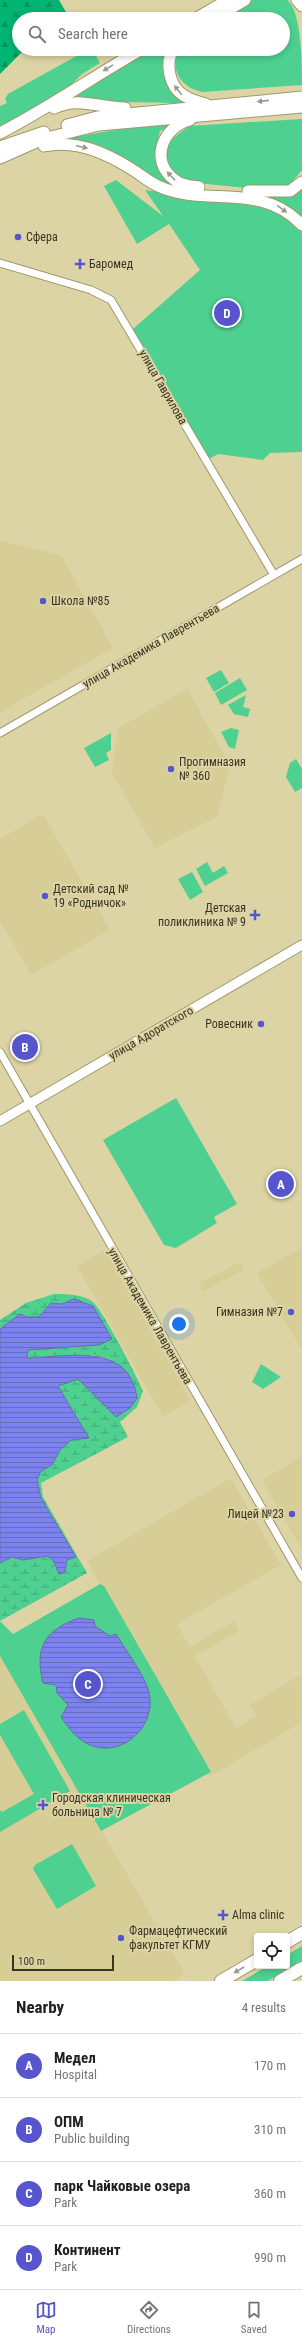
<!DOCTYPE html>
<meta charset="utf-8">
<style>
body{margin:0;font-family:"Roboto Condensed",sans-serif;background:#f2f2f2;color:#202124}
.controls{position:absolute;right:12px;bottom:12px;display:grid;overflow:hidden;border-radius:4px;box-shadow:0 2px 6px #0003}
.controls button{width:36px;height:36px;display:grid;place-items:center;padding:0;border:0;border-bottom:1px solid #e0e0e0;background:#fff;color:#202124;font:20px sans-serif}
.scale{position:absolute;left:12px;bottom:10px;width:102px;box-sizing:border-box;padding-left:4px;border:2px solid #383522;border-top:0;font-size:11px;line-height:14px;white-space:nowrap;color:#383522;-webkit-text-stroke:3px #ddd4a5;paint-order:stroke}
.you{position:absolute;left:179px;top:1324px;width:14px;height:14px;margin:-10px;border:3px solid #fff;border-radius:50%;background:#1a73e8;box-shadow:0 0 0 6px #1a73e833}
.badge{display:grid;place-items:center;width:26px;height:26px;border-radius:50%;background:#5655cd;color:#fff;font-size:13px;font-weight:700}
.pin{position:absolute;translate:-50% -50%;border:2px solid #fff;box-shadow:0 1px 4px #0006}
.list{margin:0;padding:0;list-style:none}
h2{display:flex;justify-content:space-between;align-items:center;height:52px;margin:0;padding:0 16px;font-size:17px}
h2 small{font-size:13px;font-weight:400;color:#757577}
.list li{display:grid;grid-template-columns:26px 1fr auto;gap:12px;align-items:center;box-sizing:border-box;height:64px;padding:0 16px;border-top:1px solid #e0e0e0}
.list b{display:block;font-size:15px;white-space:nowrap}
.list p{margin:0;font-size:13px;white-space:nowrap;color:#757577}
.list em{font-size:13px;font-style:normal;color:#757577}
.icon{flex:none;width:22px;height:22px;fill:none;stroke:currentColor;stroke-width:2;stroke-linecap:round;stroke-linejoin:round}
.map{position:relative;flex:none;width:302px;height:1981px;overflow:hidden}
.search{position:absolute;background:#fff;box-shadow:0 2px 6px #0003;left:12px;right:12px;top:12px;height:44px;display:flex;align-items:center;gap:10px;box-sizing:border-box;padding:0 14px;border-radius:22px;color:#757577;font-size:15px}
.sheet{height:308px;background:#fff}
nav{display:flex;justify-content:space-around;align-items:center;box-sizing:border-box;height:56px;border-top:1px solid #e0e0e0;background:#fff;font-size:11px;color:#757577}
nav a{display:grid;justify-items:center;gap:2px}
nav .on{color:#5655cd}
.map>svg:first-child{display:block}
.built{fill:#d7cd96}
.green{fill:#4dd090}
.forest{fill:url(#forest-firs)}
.wetland{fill:url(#wetland-marsh)}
.water{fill:url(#water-rules);stroke:#686cb1}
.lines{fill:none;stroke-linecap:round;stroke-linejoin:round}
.minor-casing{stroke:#a0986b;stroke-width:9}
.tertiary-casing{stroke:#a0986b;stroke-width:11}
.secondary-casing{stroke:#a0986b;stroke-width:13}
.primary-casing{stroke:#a0986b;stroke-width:14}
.minor{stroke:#fff;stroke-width:7}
.tertiary{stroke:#fff;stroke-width:9}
.secondary{stroke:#fff;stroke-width:11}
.primary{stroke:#fff;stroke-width:12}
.oneway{fill:#9c9a90}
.poi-dot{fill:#5655cd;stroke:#ddd4a5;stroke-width:1.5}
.labels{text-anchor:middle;stroke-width:4;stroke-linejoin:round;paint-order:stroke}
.poi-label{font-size:12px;fill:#383522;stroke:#ddd4a5;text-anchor:start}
.street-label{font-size:12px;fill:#383522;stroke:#ddd4a5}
</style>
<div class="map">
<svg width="302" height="1981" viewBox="0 0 302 1981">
<defs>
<pattern id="forest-firs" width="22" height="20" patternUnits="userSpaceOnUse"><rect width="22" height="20" fill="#00b472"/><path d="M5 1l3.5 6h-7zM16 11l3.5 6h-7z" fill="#03935d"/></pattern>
<pattern id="wetland-marsh" width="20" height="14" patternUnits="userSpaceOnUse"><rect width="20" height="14" fill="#4dd090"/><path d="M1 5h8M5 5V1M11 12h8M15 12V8" fill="none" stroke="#41aa75"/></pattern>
<pattern id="water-rules" width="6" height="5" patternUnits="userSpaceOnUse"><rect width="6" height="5" fill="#7c83ee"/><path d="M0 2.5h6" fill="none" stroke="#676cc0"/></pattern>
</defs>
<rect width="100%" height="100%" fill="#ddd4a5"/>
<g class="built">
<polygon points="0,541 61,555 113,648 0,712"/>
<polygon points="187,689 230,765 217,817 155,848 112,773 118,728"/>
<polygon points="43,814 110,930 31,975 0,920 0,839"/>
<polygon points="302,1248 302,1350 257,1273"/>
<polygon points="105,1250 191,1401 163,1417 77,1266"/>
<polygon points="240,1262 244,1270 203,1291 199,1283"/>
<polygon points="302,1457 302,1549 262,1480"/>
<polygon points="231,1478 281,1565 177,1624 190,1647 234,1621 239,1631 195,1656 236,1728 257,1716 250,1705 302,1674 302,1722 209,1777 87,1561"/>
<polygon points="0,1656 185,1974 172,1981 0,1981"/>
</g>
<g class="green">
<path d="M252,0H287C302,10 302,67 302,85L202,92C180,87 171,71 177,49H283V19H220Z"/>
<polygon points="89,49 92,49 100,63 82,74 66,90 0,128 0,106 7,103 5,99 8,94"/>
<path d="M151,49H168L166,55L187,104C145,101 103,103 60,102Z"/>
<polygon points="302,119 302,170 288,187 257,189 187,182 181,180 166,165 165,153 167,143 189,126"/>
<path d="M176,124L160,131C152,162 159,164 179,186C212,190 273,203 302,190V219L290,210L176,188L157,183L102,146L69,138L144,125Z"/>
<polygon points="116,180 163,216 145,190 269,208 292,220 302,233 302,452 270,453 263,460 218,454 209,459 133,329 200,270 169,224 137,244 104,186"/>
<polygon points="221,670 229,683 214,692 206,678"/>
<polygon points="240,678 247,690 221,705 215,693"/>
<polygon points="246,695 243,707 250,709 248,717 234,714 228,705"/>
<polygon points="231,728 239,730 235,749 229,747 221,732"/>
<polygon points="111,733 111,750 106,753 109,760 95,767 84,748"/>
<polygon points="296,759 302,769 302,788 295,792 286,777 290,763"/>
<polygon points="207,862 213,873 224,866 228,873 205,886 196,869"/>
<polygon points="192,872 203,892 190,900 178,879"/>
<polygon points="176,1098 237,1204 214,1217 217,1223 176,1248 164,1245 103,1140"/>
<polygon points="261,1364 281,1377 263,1389 252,1382"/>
<polygon points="100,1584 104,1586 211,1772 101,1831 0,1656 0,1621 13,1634"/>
<polygon points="24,1710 70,1791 0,1832 0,1810 2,1812 34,1794 0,1735 0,1724"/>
<polygon points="72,1844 96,1886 57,1909 33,1869 35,1865"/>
<polygon points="302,1946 302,1962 268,1981 242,1981 268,1966 287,1966 287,1955"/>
</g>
<polygon class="forest" points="0,0 59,0 70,19 19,19 19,49 25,49 0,74"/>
<path class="wetland" d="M54,1294C66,1294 83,1294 93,1302C102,1309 138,1378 143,1391L137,1407L120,1422L128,1437L41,1483L43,1497L87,1573L0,1621V1563L12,1557L23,1560L48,1556L53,1560L56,1569L65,1572L67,1560L53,1518L41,1498L37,1480L41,1471L52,1465L60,1450L71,1440L57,1386L78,1379L116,1417L110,1359L93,1355L27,1358L28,1350L64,1346L74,1299L62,1304L51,1303L39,1317H27L20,1314L0,1329V1320L26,1303Z"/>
<g class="water">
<path d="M74,1299L93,1306L112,1339L99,1345L28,1350L27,1358C68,1357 129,1341 137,1398L130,1408L116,1417L78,1379L58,1386L89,1438L71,1440L60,1450L52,1465L41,1471L37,1480L41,1498L76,1557L67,1560L65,1572L59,1574L53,1560L48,1556L23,1560L12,1557L0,1563V1329L20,1314L27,1317H39L51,1303L62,1304Z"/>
<path d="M79,1618L94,1620L95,1626L110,1636L116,1634C125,1649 146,1677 149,1693C157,1728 119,1761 86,1743C75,1737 68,1727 61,1717L68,1705L57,1693L56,1685L43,1683C34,1647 45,1630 79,1618Z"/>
</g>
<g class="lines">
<defs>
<g id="minor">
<polyline points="0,263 91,290 111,300 274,575"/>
<polyline points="0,733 302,559"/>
<polyline points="0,1052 302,1578"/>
</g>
<polyline id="tertiary" points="0,1121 302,945"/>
<g id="secondary">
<polyline points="297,0 302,6"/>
<polyline points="195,19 228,0"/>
<polyline points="213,19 245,0"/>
<path d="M173,49C165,63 169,86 183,95C190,100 198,102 206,104"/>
<path d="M54,108C78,96 100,108 125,108"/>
<path d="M190,120C162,127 149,162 175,180C181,186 191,186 199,187"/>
<polyline points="67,125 97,117 302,97"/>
<path d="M0,133C49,108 94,76 142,49"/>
<path d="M44,146C75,139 107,153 133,170C141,175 149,182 158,186C206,208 261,181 302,225"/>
<polyline points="0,147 44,132"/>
<polyline points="0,158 43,139 99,125 302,107"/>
<polyline points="248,191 290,191 302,182"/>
</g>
<g id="primary">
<polyline points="287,1942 302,1933"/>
<polyline points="221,1981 257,1960"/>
<polyline points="280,1981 302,1968"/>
</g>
</defs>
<use href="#minor" class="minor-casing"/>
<use href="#tertiary" class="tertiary-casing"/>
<use href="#secondary" class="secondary-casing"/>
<use href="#primary" class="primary-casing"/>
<use href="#minor" class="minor"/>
<use href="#tertiary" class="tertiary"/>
<use href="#secondary" class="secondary"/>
<use href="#primary" class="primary"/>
</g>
<defs><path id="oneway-solid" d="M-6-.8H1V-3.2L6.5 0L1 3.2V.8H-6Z"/></defs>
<g class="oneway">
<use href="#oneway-solid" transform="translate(108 68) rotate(149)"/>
<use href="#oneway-solid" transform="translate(178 90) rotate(-128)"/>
<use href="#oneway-solid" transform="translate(263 101) rotate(174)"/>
<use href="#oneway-solid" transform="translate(82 147) rotate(13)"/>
<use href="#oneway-solid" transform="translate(171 176) rotate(-133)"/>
<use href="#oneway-solid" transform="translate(282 209) rotate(36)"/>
<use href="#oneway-solid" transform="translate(239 1970) rotate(150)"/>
</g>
<g class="poi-dot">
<circle cx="18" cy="237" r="4"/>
<path d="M78 258h4v4h4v4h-4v4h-4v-4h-4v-4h4z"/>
<circle cx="43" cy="601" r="4"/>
<circle cx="171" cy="769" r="4"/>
<circle cx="45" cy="896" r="4"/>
<path d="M253 909h4v4h4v4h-4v4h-4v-4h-4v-4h4z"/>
<circle cx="261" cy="1024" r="4"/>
<circle cx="291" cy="1312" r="4"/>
<circle cx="292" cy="1514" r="4"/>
<path d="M41 1799h4v4h4v4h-4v4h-4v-4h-4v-4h4z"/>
<path d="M221 1909h4v4h4v4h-4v4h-4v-4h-4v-4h4z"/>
<circle cx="121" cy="1938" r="4"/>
</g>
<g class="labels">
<g class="poi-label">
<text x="26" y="241">Сфера</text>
<text x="89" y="268">Баромед</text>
<text x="51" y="605">Школа №85</text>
<text x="179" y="766">Прогимназия<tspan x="179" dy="14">№ 360</tspan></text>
<text x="53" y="893">Детский сад №<tspan x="53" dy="14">19 «Родничок»</tspan></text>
<text x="246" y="912" text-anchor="end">Детская<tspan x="246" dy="14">поликлиника № 9</tspan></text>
<text x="253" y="1028" text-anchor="end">Ровесник</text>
<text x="283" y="1316" text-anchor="end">Гимназия №7</text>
<text x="284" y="1518" text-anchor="end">Лицей №23</text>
<text x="52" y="1802">Городская клиническая<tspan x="52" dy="14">больница № 7</tspan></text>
<text x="232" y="1919">Alma clinic</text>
<text x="129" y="1935">Фармацефтический<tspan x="129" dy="14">факультет КГМУ</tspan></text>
</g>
<g class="street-label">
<text transform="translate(163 387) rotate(60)" y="4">улица Гаврилова</text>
<text transform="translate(151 646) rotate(-30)" y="4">улица Академика Лаврентьева</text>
<text transform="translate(151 1033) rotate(-30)" y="4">улица Адоратского</text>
<text transform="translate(150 1316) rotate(60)" y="4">улица Академика Лаврентьева</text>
</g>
</g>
</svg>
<div class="controls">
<button><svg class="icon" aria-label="locate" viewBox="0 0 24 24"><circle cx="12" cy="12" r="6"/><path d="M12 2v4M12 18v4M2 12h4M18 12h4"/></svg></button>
</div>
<div class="scale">100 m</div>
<div class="you"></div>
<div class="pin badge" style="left:281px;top:1184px">A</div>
<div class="pin badge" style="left:25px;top:1047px">B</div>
<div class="pin badge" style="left:88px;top:1684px">C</div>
<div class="pin badge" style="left:227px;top:313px">D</div>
<div class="search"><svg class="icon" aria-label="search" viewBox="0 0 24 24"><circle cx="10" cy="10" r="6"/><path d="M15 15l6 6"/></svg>Search here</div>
</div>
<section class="sheet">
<h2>Nearby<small>4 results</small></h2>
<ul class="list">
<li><span class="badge">A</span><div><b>Медел</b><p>Hospital</p></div><em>170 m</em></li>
<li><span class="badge">B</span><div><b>ОПМ</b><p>Public building</p></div><em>310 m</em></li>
<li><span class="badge">C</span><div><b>парк Чайковые озера</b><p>Park</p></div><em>360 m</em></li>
<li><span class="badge">D</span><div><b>Континент</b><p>Park</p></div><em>990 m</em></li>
</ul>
</section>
<nav>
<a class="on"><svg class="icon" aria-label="map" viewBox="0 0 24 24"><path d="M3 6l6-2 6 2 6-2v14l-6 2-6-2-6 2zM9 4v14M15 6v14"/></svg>Map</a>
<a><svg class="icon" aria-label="directions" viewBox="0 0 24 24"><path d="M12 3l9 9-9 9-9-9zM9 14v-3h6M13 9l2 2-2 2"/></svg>Directions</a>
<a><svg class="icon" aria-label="saved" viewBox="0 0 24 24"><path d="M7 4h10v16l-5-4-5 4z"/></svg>Saved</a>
</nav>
